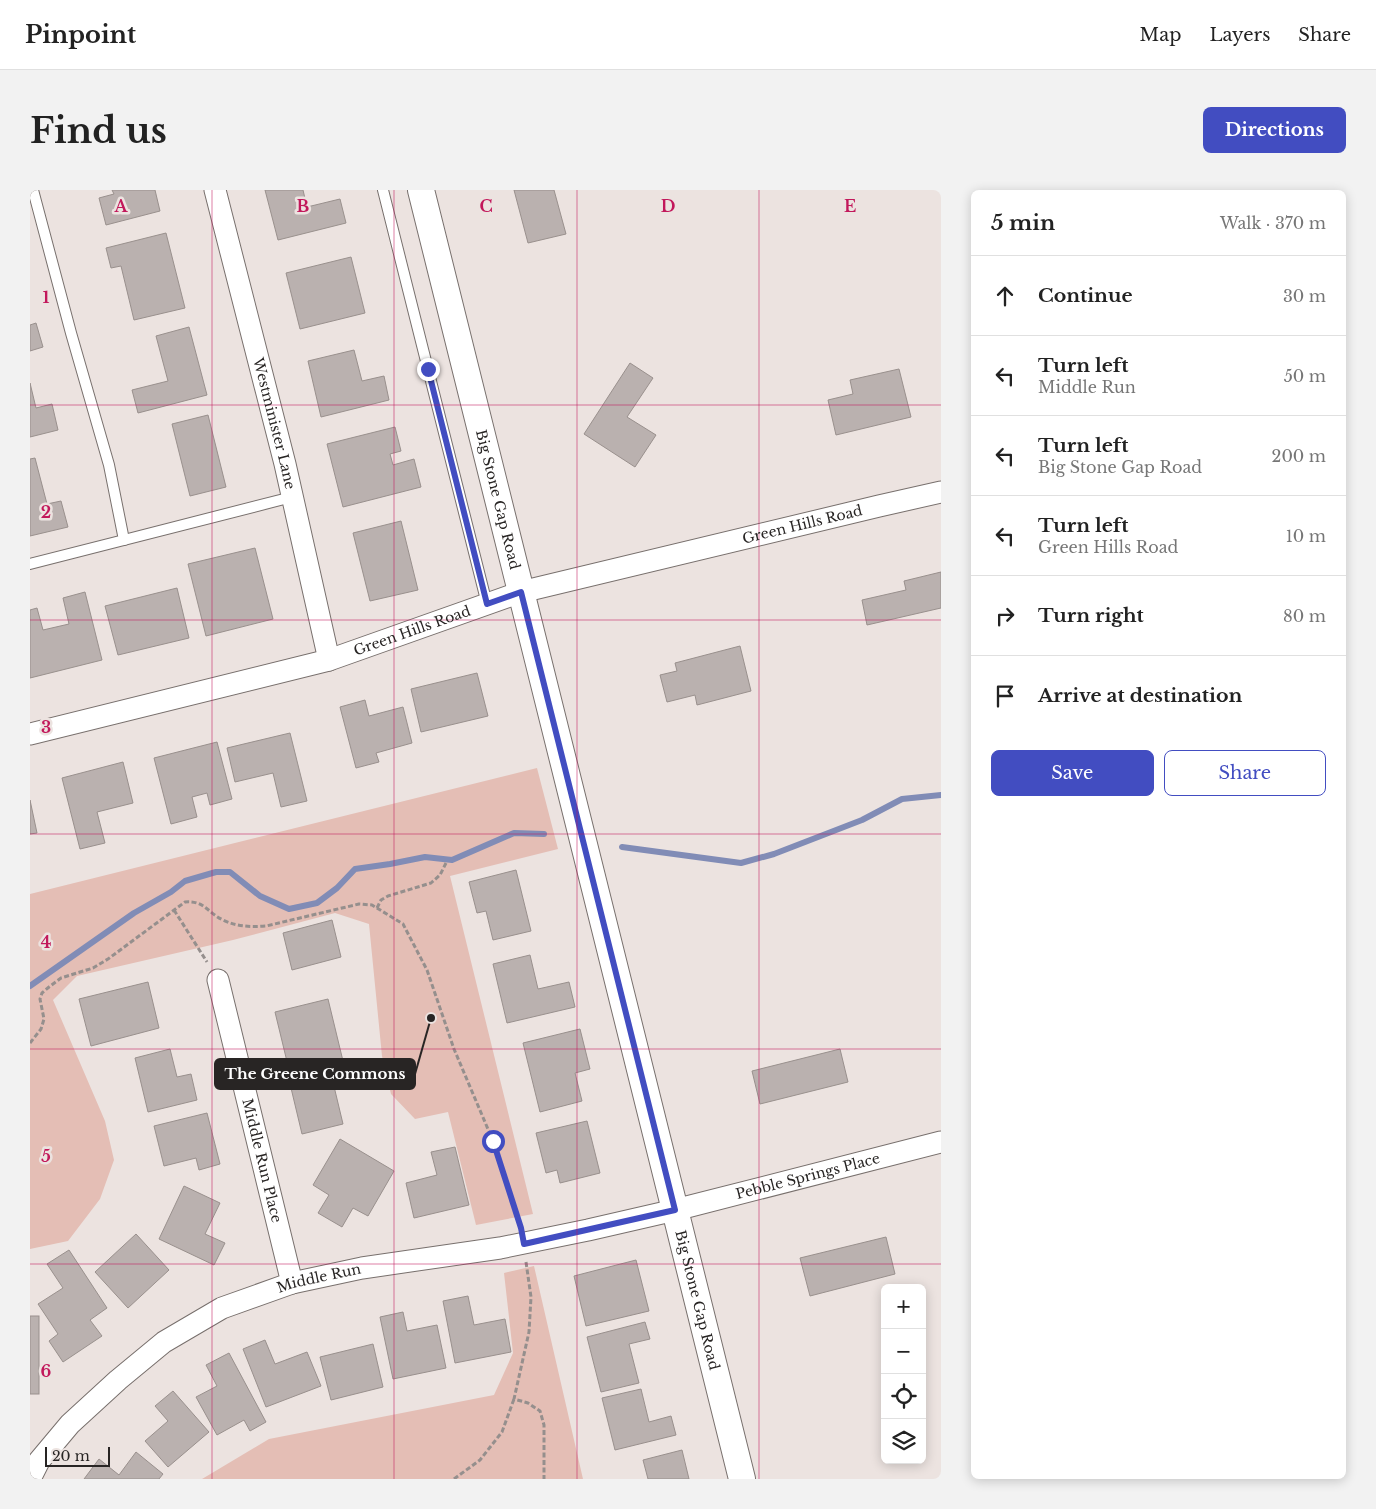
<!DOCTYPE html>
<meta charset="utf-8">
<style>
body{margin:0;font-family:"Libre Baskerville",serif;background:#f2f2f2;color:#222}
.controls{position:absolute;right:15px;bottom:15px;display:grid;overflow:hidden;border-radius:8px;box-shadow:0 2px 12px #0003}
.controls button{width:45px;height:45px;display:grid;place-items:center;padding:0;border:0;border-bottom:1px solid #e0e0e0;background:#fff;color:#222;font:25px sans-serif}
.scale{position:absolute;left:15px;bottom:12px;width:65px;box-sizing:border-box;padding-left:5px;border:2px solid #282524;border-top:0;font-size:14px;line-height:18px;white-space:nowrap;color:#282524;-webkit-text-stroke:4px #ece3e0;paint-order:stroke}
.stop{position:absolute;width:15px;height:15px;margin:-11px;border:4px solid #424dc1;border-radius:50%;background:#fff}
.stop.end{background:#424dc1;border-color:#fff;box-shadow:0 1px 5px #0008}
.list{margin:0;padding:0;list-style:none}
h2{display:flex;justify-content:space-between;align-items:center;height:65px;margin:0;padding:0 20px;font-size:21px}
h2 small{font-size:16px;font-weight:400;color:#767676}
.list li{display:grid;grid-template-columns:32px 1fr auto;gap:15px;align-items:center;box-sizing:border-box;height:80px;padding:0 20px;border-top:1px solid #e0e0e0}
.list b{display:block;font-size:19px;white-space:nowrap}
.list p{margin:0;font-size:16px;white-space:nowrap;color:#767676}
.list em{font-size:16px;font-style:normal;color:#767676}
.actions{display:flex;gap:10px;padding:15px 20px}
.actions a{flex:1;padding:11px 0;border:1px solid #424dc1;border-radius:8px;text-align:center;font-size:18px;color:#424dc1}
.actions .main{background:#424dc1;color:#fff}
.icon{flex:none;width:28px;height:28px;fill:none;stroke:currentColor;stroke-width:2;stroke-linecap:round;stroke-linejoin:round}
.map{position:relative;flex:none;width:911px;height:1289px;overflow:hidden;border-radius:8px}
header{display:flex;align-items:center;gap:30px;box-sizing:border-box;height:70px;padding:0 25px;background:#fff;border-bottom:1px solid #e0e0e0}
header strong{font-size:24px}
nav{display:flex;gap:28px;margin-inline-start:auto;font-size:18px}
.intro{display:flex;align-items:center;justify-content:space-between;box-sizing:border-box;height:120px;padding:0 30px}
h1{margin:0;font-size:35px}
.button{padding:12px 22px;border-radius:8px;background:#424dc1;color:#fff;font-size:18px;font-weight:700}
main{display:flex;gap:30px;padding:0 30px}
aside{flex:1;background:#fff;border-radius:8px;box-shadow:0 2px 12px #0003}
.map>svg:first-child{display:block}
.green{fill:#e4beb5}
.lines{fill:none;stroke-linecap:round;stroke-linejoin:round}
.stream{stroke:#818cb6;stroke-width:6}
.building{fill:#bab1af;stroke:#99908d}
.service-casing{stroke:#78706d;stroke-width:12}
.minor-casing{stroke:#78706d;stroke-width:23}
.tertiary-casing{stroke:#78706d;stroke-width:28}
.path{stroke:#958f8d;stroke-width:3;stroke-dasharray:5 2.5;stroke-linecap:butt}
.service{stroke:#fff;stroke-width:10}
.minor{stroke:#fff;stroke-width:21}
.tertiary{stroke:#fff;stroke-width:26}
.route{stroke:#424dc1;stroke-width:6}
.grid{fill:none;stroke:#c2185b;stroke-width:1;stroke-opacity:0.55}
.labels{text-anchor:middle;stroke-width:5;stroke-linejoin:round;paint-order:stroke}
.street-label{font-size:14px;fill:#282524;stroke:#ece3e0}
.grid-label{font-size:16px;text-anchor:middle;font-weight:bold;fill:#c2185b;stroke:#ece3e0;stroke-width:5;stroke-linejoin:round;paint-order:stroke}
.leader{fill:none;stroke:#282524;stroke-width:2}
.callout-dot{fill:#282524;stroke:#ece3e0;stroke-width:2}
.callout{fill:#282524;stroke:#282524;stroke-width:2}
.callout-label{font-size:15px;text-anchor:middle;font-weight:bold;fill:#fff}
</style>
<header>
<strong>Pinpoint</strong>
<nav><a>Map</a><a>Layers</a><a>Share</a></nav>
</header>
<div class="intro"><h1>Find us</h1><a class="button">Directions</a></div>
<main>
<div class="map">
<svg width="911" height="1289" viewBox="0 0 911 1289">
<rect width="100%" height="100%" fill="#ece3e0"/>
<g class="green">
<polygon points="507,578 528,659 420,686 503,1024 446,1035 418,922 385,929 361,904 352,866 339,734 305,723 203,750 47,786 23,810 75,931 84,970 70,1009 38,1051 0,1059 0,704"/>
<polygon points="504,1076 553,1289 172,1289 239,1249 464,1205 483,1163 474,1083"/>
</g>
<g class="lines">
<g class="stream">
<polyline points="592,657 711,673 744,664 832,630 872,609 911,605"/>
<polyline points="0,796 104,723 141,702 155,691 186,682 200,682 230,706 259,719 287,713 307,698 325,679 360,674 395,667 422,670 484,643 514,644"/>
</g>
</g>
<g class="building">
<polygon points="82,0 125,0 130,21 76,35 69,8 84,4"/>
<polygon points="235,0 273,0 277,17 310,9 316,33 248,50"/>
<polygon points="484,0 524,0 536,44 498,53"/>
<polygon points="136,43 155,118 104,130 91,76 81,78 76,58"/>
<polygon points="321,67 335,123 270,139 256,83"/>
<polygon points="6,133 13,157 0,161 0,135"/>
<polygon points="159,137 177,205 108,223 102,200 138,191 126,146"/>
<polygon points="324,160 332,191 354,186 359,210 291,227 278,171"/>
<polygon points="600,173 623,188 597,227 626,245 605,277 554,244"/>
<polygon points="869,179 881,227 806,245 798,210 823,204 820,190"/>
<polygon points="0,193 6,218 22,214 28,240 0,247"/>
<polygon points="178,225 196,297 160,306 142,234"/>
<polygon points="365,237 371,261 360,264 363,275 384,269 391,297 313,317 297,254"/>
<polygon points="5,268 17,314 31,311 38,337 0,346 0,269"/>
<polygon points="371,331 388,400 340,411 323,343"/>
<polygon points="225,358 243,429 176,446 158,374"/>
<polygon points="911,382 911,418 837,435 832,410 876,400 874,391"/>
<polygon points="147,398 159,448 88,465 75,416"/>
<polygon points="55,402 72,470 0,488 0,420 7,418 13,440 39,434 33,408"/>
<polygon points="710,456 721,501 667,515 665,505 637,512 630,485 647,481 645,473"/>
<polygon points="447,483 458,526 391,542 381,499"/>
<polygon points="335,510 339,526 373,517 382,553 346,563 349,572 326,578 310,517"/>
<polygon points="260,543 277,611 251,617 243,583 205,592 197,558"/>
<polygon points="187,552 202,609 180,615 177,603 162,607 167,627 141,634 124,568"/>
<polygon points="93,572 103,613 67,622 75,653 50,659 32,588"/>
<polygon points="0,610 7,643 0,644"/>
<polygon points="486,680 501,741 463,750 456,721 447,723 439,692"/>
<polygon points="302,730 311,767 262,780 253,743"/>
<polygon points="500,765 508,799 539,792 545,817 477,833 463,774"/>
<polygon points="118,792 129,838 61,856 49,809"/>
<polygon points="298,809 313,871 260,884 245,822"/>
<polygon points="550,839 560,879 545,883 552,911 510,922 493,853"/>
<polygon points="140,859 147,887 161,884 167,910 118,922 105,868"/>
<polygon points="810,859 818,892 730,914 722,881"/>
<polygon points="302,888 313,934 272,944 261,898"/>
<polygon points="177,923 190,974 169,980 166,968 134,976 124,936"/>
<polygon points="557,931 570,983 530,993 527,980 516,983 506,943"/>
<polygon points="310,949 364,981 338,1026 323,1018 312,1037 288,1023 299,1005 283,995"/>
<polygon points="425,957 439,1015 384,1028 376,993 407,985 401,962"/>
<polygon points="154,996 190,1013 175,1044 195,1053 184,1075 129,1049"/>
<polygon points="106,1044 139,1080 98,1118 65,1082"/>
<polygon points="856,1047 865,1084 780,1106 770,1068"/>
<polygon points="39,1060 77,1118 60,1130 72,1146 33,1172 19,1151 28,1144 8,1114 33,1098 17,1074"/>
<polygon points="606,1070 619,1121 556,1136 544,1086"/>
<polygon points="438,1106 444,1135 475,1129 481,1162 425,1173 413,1111"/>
<polygon points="373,1122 377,1141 407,1135 416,1178 363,1189 350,1127"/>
<rect x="0" y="1126" width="9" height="78"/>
<polygon points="615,1132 620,1149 599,1154 609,1193 571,1202 557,1147"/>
<polygon points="235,1150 245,1174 277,1162 291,1196 236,1217 213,1159"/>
<polygon points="343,1154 353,1197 301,1210 290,1167"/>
<polygon points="199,1163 236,1232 220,1241 214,1230 187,1245 166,1207 187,1196 176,1175"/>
<polygon points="611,1199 619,1232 641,1226 646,1245 585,1260 572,1208"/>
<polygon points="143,1201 179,1242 138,1277 115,1251 138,1231 125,1216"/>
<polygon points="652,1260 659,1289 618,1289 613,1270"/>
<polygon points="106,1262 133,1284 129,1289 54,1289 69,1269 89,1285"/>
</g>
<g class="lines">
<defs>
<g id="service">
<polyline points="353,0 457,414"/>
<polyline points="94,350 262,307"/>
<polyline points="0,374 94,350 79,275 41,143 3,0"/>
</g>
<g id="minor">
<path id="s1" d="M185,0L255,274L299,470"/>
<path id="s2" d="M0,544L299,470L491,402L849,316L911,302"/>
<path id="s3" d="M188,790L262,1093"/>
<path id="s4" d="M0,1289L9,1271L40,1234L88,1190L134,1152L192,1118L262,1093L332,1078L470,1058L558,1040L645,1020L911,952"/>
</g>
<g id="tertiary">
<path id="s5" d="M391,0L712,1289"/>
</g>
</defs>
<use href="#service" class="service-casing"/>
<use href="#minor" class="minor-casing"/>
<use href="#tertiary" class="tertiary-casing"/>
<g class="path">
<polyline points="347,718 351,710 358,706 401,693 410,685 416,673"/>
<polyline points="144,720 177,772"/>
<path d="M0,853L11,839L14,829L10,809L12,803L19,797L31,788L63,778L78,769L155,712C174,710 178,723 193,730C207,737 221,737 236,736L329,714L342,715L373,734L397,780L424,859L463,951L490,1034"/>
<polyline points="496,1072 501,1107 499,1142 484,1209 498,1213 510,1221 514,1235 514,1289"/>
<polyline points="424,1289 450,1270 472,1242 484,1209"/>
</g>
<use href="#service" class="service"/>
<use href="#minor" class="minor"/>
<use href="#tertiary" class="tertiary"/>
</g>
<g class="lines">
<polyline class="route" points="398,179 457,414 491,402 645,1020 494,1054 491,1038 463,951"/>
</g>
<path class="grid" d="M182,0V1289M364,0V1289M547,0V1289M729,0V1289M0,215H911M0,430H911M0,644H911M0,859H911M0,1074H911"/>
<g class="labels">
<g class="street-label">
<text dy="5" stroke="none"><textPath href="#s1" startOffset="241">Westminister Lane</textPath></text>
<text dy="5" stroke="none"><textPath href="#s5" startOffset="319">Big Stone Gap Road</textPath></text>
<text dy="5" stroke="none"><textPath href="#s2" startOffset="801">Green Hills Road</textPath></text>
<text dy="5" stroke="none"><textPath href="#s2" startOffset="396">Green Hills Road</textPath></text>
<text dy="5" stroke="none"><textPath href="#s3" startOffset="186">Middle Run Place</textPath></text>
<text dy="5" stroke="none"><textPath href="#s4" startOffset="862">Pebble Springs Place</textPath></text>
<text dy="5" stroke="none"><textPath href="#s4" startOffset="362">Middle Run</textPath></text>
<text dy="5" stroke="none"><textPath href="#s5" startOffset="1144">Big Stone Gap Road</textPath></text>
</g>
</g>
<g class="grid-label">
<text x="91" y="22">A</text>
<text x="273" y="22">B</text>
<text x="456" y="22">C</text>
<text x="638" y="22">D</text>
<text x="820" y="22">E</text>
<text x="16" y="113">1</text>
<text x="16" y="328">2</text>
<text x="16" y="543">3</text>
<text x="16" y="758">4</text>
<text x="16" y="972">5</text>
<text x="16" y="1187">6</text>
</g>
<path class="leader" d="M401 828L385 884"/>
<circle class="callout-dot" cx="401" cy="828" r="5"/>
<rect class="callout" x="185" y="869" width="200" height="30" rx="5"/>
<g class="callout-label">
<text x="285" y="889">The Greene Commons</text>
</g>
</svg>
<div class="controls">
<button>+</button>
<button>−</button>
<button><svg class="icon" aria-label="locate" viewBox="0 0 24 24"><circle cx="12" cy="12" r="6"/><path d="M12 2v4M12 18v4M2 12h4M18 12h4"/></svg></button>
<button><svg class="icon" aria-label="layers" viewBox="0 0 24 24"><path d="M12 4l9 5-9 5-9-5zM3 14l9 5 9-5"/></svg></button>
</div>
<div class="scale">20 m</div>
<div class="stop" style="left:463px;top:951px"></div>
<div class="stop end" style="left:398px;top:179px"></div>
</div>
<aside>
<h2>5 min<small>Walk · 370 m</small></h2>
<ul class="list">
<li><svg class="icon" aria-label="ahead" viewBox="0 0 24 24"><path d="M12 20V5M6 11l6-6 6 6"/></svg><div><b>Continue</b></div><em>30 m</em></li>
<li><svg class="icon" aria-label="left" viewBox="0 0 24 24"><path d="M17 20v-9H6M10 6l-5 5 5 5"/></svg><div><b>Turn left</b><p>Middle Run</p></div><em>50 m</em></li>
<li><svg class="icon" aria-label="left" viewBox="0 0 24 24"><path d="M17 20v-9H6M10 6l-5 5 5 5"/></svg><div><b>Turn left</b><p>Big Stone Gap Road</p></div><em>200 m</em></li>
<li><svg class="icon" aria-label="left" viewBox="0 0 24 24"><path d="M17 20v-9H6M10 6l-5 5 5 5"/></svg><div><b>Turn left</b><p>Green Hills Road</p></div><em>10 m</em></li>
<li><svg class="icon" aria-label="right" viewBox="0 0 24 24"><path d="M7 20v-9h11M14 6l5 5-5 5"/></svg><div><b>Turn right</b></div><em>80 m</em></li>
<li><svg class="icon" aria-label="arrive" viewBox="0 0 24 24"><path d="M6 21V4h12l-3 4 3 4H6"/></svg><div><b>Arrive at destination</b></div></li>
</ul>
<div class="actions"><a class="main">Save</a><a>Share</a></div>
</aside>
</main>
